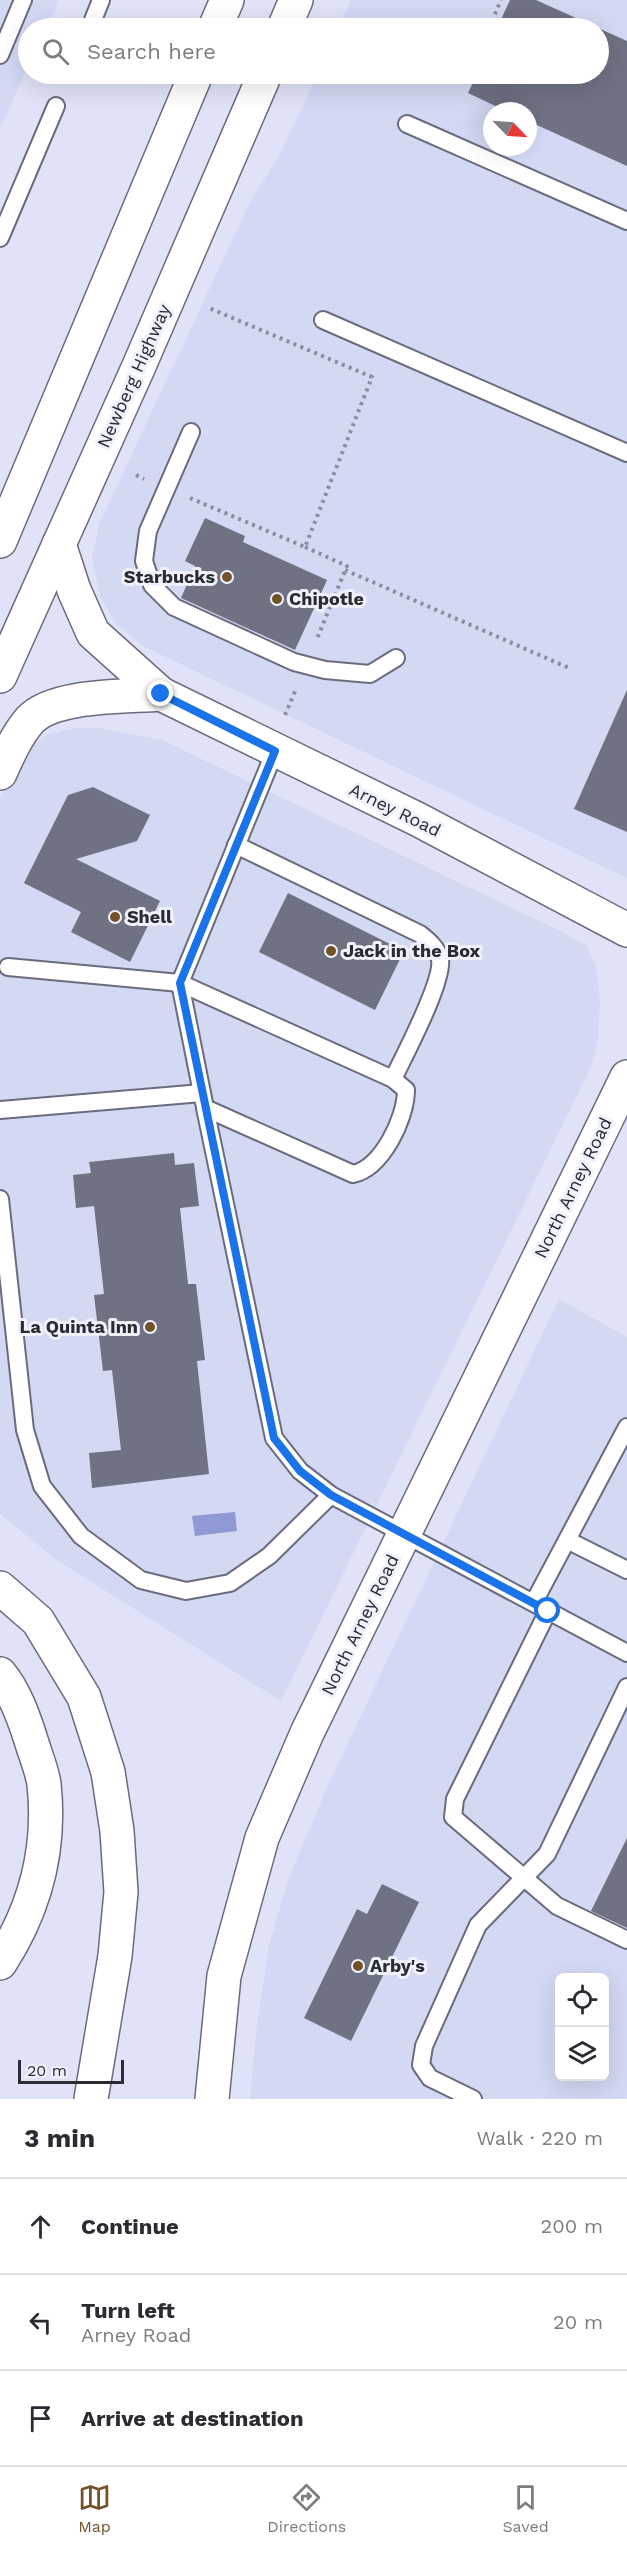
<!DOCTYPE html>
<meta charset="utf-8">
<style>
body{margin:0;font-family:"Work Sans",sans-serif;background:#f7f7f7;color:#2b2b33}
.controls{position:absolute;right:18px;bottom:18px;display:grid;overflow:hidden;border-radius:9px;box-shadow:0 6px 24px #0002}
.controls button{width:54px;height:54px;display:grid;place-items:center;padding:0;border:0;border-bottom:2px solid #e1e1e2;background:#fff;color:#2b2b33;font:30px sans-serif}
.compass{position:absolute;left:483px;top:102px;width:54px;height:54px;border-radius:50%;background:#fff;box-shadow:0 6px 24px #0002;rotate:115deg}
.scale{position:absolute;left:18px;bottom:15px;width:106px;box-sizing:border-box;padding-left:6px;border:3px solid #2a2c33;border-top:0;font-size:16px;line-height:21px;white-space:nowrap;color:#2a2c33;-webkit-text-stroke:4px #eff1fd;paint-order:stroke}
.stop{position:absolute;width:18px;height:18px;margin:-14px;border:4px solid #1a73e8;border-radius:50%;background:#fff}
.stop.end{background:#1a73e8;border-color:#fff;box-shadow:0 2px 6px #0008}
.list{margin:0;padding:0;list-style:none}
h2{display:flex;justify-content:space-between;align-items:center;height:78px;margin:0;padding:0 24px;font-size:26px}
h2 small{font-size:20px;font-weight:400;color:#7c7c81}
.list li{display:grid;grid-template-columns:39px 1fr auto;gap:18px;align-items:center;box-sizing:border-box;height:96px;padding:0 24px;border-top:2px solid #e1e1e2}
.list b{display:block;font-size:22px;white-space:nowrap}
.list p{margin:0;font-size:20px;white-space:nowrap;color:#7c7c81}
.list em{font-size:20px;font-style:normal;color:#7c7c81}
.icon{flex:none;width:33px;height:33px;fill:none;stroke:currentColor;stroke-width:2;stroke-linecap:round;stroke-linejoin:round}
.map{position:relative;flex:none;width:627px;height:2099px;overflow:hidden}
.search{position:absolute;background:#fff;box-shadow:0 6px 24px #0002;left:18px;right:18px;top:18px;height:66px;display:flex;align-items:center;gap:15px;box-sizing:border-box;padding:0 21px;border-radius:33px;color:#7c7c81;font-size:22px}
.sheet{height:366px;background:#fff}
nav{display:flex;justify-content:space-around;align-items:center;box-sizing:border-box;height:84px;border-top:2px solid #e1e1e2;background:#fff;font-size:16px;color:#7c7c81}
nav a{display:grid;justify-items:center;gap:3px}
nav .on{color:#735129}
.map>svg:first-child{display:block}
.built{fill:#d3d8f3;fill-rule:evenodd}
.water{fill:#9098d5}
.building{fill:#6f7283}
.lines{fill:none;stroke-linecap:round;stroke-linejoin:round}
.lane-casing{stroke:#6a6c7e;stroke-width:20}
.secondary-casing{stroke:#6a6c7e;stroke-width:36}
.primary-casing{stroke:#6a6c7e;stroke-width:36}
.highway-casing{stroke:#6a6c7e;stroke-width:36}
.path{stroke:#8a8d9b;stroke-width:4;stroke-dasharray:3 4.5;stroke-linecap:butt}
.lane{stroke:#fff;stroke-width:16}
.secondary{stroke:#fff;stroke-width:33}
.primary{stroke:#fff;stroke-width:33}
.highway{stroke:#fff;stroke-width:33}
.route{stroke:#1a73e8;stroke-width:8}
.poi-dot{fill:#735129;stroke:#eff1fd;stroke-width:2}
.labels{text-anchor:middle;stroke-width:6;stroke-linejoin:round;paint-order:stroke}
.street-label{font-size:18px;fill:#2a2c33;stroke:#eff1fd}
.poi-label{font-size:18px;font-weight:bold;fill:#2a2c33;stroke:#eff1fd;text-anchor:start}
</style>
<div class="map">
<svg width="627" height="2099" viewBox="0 0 627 2099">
<rect width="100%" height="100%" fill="#e0e3f7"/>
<g class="built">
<polygon points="0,0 59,0 46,28 28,28 28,66 0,129"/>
<path d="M351,0H627V878L143,646L115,623L100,596L92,557L100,522L252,198L278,158L318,74H598V28H338ZM492,111H528V147H492Z"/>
<polygon points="75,728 99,728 162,740 558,930 587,946 597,970 600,1002 598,1039 591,1067 281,1701 58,1561 0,1514 0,797 22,755 46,735"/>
<path d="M559,1299L627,1337V2099H250L256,2032L269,1945L289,1877L329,1783ZM560,1978H604V2076H560Z"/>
</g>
<polygon class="water" points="235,1512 237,1531 195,1536 192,1516"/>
<g class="building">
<polygon points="510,0 536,0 627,41 627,166 528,121 528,111 506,111 468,93 477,74 598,74 598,28 497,28"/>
<polygon points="205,518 245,536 243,542 327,580 295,650 181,598 195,566 185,561"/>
<polygon points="627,690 627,832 574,809"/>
<polygon points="93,787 150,815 137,841 76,859 160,901 130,962 71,932 81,912 24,883 68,795"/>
<polygon points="288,893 404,951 375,1010 259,952"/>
<polygon points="174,1153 175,1165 194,1163 199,1206 180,1208 188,1284 196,1284 205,1360 197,1361 209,1474 92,1488 89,1453 121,1450 112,1370 103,1371 94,1295 104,1294 94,1206 76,1208 73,1175 91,1173 89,1162"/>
<polygon points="627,1838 627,1928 591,1911"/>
<polygon points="382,1884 419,1902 351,2041 304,2018 357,1909 367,1914"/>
</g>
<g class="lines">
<defs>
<g id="lane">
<polyline points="93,20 101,0"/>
<polyline points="0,55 23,0"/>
<polyline points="407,124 627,221"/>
<polyline points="0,238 56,106"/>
<polyline points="323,320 627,453"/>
<polyline points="191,432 148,531 144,561 152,585 174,607 294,662 325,670 370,674 396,658"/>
<path d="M236,845L420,934C429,941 437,948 440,959C444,981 404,1056 393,1079"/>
<polyline points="8,967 180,983 275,751"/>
<path d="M180,983L393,1079L406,1090C406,1118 382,1168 353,1174L205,1108L274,1438L300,1471L331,1495L627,1653"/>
<polyline points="180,983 204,1103"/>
<polyline points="0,1110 202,1093"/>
<polyline points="0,1199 25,1430 42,1486 81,1536 141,1580 186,1591 230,1583 269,1556 331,1495"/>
<polyline points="567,1540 627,1570"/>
<polyline points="534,1602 627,1427"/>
<polyline points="548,1611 455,1799 453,1817 557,1906 627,1940"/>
<polyline points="473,2099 430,2078 421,2065 424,2046 478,1925 547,1854 627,1687"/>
</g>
<g id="secondary">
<polyline points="161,694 417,819 627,930"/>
<polyline points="212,2099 224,1976 262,1838 307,1733 627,1077"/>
</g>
<g id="primary">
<polyline points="215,28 227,0"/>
<polyline points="284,28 296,0"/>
<polyline points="0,541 196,74"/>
<polyline points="59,544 74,590 93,633 161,694"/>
<polyline points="0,676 139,366 265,74"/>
<path d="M0,773C8,755 17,735 30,720C54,694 127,697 161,694"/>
</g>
<g id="highway">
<polyline points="0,1588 38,1621 84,1697 108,1772 117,1831 121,1892 115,1956 91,2099"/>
<path d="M0,1674C15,1692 24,1718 31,1740C35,1754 42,1770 44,1784C51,1849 35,1909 0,1963"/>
</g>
</defs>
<use href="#lane" class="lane-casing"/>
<use href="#secondary" class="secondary-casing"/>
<use href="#primary" class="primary-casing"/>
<use href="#highway" class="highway-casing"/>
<g class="path">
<polyline points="489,28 501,0"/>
<polyline points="136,475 144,479"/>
<polyline points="190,498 305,547 372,377 209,308"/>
<polyline points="305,547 347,566 316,641"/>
<polyline points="345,570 569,668"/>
<polyline points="285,715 296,689"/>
</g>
<use href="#lane" class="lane"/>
<use href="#secondary" class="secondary"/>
<use href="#primary" class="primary"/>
<use href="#highway" class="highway"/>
</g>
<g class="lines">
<polyline class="route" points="161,694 275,751 180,983 274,1438 300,1471 331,1495 548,1611"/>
</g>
<g class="poi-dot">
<circle cx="227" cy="577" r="6"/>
<circle cx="277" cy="599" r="6"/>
<circle cx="115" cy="917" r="6"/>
<circle cx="331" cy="951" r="6"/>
<circle cx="150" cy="1327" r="6"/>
<circle cx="358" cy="1966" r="6"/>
</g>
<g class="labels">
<g class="street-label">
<text transform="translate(134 376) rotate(-66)" y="6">Newberg Highway</text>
<text transform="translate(395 810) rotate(26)" y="6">Arney Road</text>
<text transform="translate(573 1188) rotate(-64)" y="6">North Arney Road</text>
<text transform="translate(360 1625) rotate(-64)" y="6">North Arney Road</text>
</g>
<g class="poi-label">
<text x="215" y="583" text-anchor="end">Starbucks</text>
<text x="289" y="605">Chipotle</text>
<text x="127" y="923">Shell</text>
<text x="343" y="957">Jack in the Box</text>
<text x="138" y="1333" text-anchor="end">La Quinta Inn</text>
<text x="370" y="1972">Arby's</text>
</g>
</g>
</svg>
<div class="controls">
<button><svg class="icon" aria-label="locate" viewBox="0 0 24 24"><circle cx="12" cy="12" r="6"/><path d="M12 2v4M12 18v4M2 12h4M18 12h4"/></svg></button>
<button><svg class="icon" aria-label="layers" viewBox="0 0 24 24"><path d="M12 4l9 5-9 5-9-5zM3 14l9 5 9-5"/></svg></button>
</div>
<svg class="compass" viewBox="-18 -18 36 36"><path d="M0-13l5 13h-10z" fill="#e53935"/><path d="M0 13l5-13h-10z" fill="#7c7c81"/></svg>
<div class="scale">20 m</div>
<div class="stop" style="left:548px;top:1611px"></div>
<div class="stop end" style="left:161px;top:694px"></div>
<div class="search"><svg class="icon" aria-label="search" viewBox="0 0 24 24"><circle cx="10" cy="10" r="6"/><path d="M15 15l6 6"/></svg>Search here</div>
</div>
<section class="sheet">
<h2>3 min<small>Walk · 220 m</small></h2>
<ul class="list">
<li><svg class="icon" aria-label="ahead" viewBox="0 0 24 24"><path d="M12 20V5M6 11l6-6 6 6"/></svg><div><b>Continue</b></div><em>200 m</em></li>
<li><svg class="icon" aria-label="left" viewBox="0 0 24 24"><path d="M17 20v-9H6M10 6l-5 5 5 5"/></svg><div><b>Turn left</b><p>Arney Road</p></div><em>20 m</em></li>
<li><svg class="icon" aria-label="arrive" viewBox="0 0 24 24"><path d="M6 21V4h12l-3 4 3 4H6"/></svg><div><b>Arrive at destination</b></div></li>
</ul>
</section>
<nav>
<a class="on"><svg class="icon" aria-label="map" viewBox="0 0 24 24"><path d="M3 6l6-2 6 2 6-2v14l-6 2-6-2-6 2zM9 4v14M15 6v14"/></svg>Map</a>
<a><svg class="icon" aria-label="directions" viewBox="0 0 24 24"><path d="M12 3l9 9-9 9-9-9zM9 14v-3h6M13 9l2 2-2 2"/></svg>Directions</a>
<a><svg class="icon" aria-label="saved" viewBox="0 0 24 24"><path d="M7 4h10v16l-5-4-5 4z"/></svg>Saved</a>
</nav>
